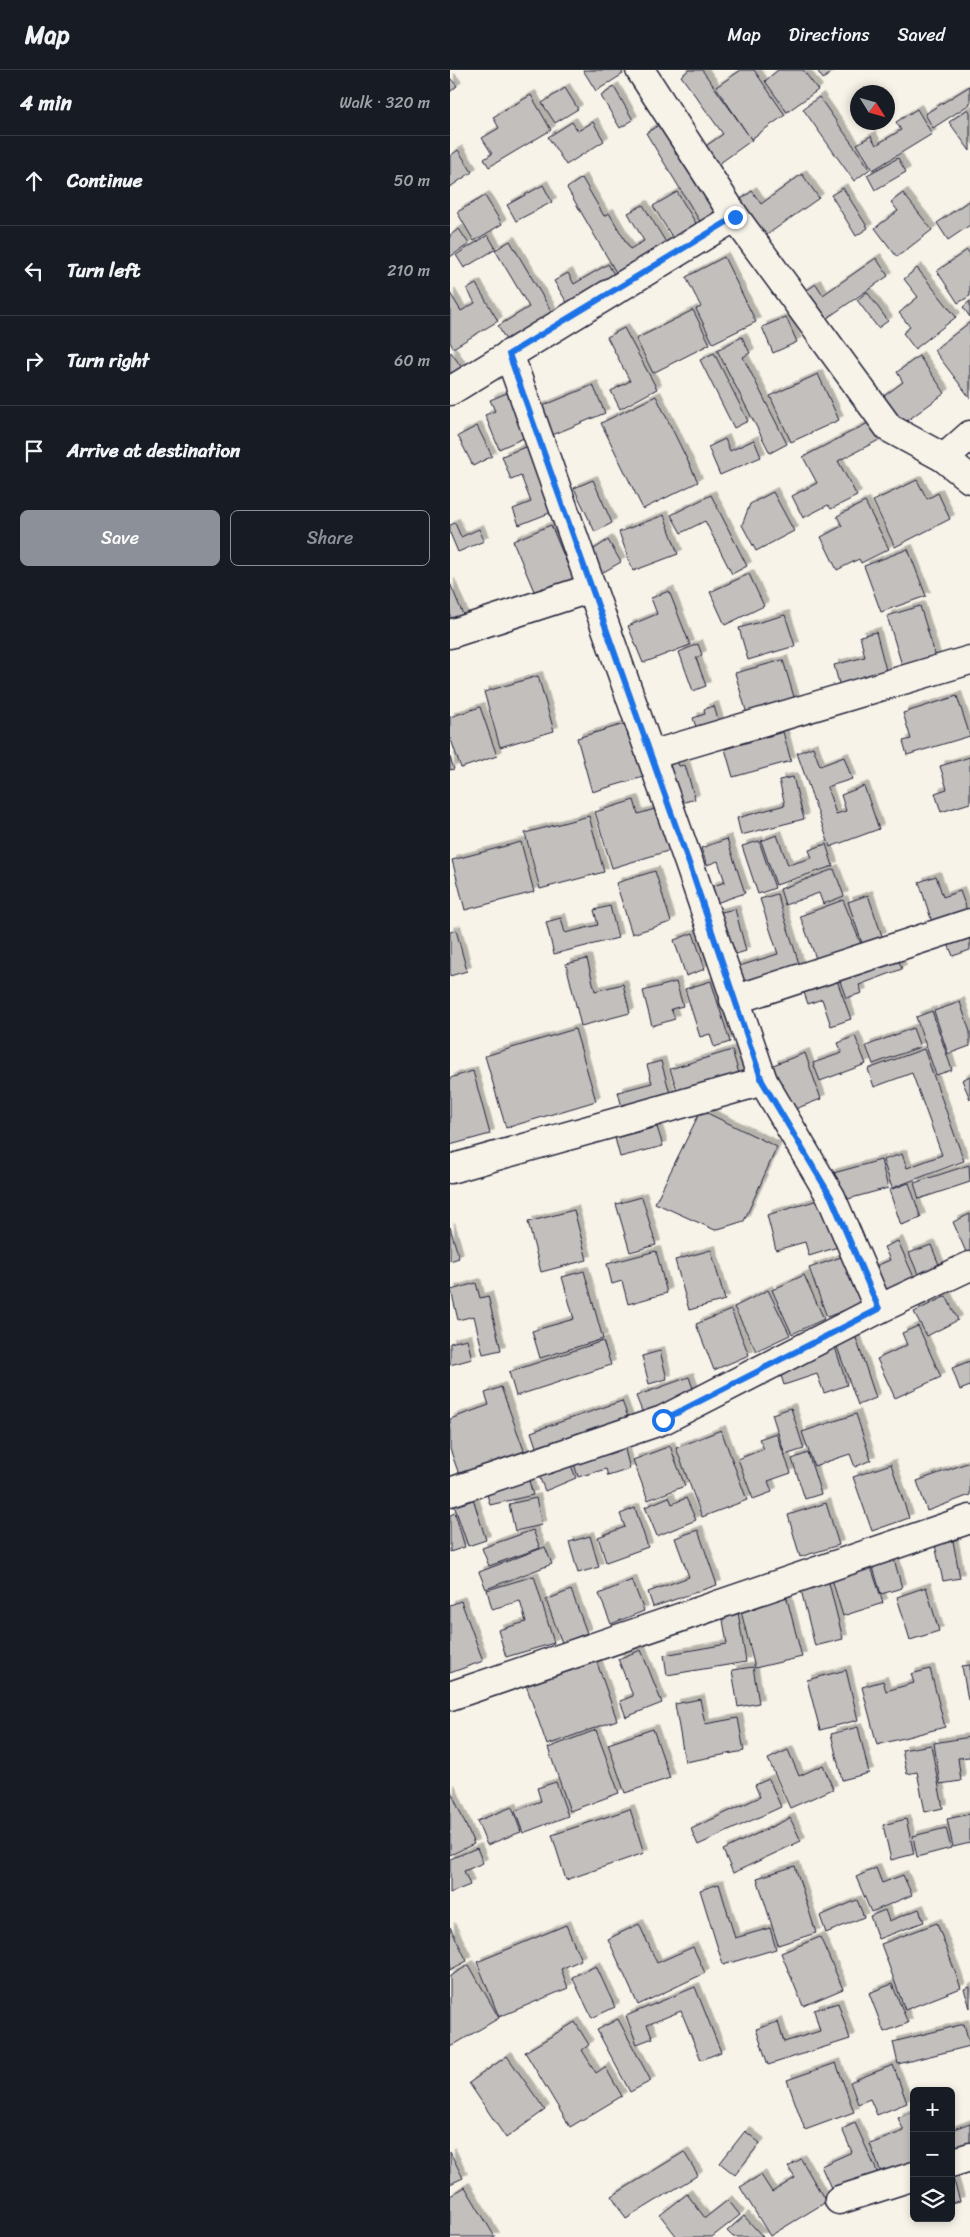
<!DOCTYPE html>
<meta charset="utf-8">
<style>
body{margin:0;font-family:Sriracha,sans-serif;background:#20242c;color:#f1f3f6}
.controls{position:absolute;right:15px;bottom:15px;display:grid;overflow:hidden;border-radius:8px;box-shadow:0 2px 8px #0003}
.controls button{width:45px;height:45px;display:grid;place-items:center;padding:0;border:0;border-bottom:1px solid #363941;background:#171b24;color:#f1f3f6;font:25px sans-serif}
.compass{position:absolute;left:400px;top:15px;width:45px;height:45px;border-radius:50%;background:#171b24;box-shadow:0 2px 8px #0003;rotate:127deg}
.stop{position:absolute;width:15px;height:15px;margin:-11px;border:4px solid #1a73e8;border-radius:50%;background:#fff}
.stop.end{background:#1a73e8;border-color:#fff;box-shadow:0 1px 5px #0008}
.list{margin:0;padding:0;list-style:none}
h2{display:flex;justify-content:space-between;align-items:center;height:65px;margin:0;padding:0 20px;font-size:21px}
h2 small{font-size:16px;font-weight:400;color:#9ea1a6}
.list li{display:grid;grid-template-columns:32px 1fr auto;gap:15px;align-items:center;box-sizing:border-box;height:90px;padding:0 20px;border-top:1px solid #363941}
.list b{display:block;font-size:19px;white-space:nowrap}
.list em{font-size:16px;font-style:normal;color:#9ea1a6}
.actions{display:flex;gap:10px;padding:15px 20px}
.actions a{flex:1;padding:11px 0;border:1px solid #8c9099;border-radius:8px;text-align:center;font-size:18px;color:#8c9099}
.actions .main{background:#8c9099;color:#fff}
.icon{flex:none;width:28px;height:28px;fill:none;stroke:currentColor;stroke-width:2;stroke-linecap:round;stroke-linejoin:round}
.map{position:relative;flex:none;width:520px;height:2167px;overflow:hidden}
header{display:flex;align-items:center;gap:30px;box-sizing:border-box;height:70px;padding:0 25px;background:#171b24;border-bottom:1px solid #363941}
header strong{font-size:24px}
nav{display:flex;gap:28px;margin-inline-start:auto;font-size:18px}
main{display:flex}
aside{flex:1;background:#171b24}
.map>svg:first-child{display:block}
.building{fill:#c2bfbd;stroke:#22223b;filter:url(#shadow)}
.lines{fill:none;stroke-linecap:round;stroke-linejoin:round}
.minor-casing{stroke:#22223b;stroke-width:31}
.minor{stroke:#f7f3e8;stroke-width:28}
.route{stroke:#1a73e8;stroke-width:6}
</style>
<header>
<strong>Map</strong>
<nav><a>Map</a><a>Directions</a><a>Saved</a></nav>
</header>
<main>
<aside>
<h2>4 min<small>Walk · 320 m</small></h2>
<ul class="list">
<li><svg class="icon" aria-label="ahead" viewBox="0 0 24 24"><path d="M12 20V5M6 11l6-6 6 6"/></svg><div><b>Continue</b></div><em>50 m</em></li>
<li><svg class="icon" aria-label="left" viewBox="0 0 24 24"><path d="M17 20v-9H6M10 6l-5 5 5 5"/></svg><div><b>Turn left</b></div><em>210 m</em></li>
<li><svg class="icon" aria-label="right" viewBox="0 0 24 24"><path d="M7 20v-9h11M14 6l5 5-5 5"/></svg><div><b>Turn right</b></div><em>60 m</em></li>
<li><svg class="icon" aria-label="arrive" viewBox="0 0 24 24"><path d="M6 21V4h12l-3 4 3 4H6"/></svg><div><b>Arrive at destination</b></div></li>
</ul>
<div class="actions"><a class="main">Save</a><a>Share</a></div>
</aside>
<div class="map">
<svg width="520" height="2167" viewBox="0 0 520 2167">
<defs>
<filter id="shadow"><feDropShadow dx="4.5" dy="-4.5" stdDeviation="0" flood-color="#0004"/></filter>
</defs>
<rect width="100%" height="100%" fill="#f7f3e8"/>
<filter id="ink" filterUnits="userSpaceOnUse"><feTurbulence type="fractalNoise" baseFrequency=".02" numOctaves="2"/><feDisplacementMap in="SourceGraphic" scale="10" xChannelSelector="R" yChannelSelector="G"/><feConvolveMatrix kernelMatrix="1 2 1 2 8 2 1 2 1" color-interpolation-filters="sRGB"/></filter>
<g filter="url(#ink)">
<g class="building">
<polygon points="133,0 170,0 173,4 146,21"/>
<polygon points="239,0 252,0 302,70 266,96 253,78 273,64 231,6"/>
<polygon points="291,0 304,0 335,45 301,69 266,17"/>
<polygon points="328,0 353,0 368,20 337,42 315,11"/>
<polygon points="367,0 385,0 373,9"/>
<polygon points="0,8 7,16 0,22"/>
<polygon points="520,16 520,34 483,58 475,44"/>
<polygon points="164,17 183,50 170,58 151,26"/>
<polygon points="115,18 128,39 105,53 92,33"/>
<polygon points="81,25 101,60 39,97 34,89 42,84 32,68 49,58 43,47"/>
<polygon points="369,27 420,99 404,111 353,39"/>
<polygon points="467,39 482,64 423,100 407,74 421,66 426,75 451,60 446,52"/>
<polygon points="518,39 520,42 520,81 499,52"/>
<polygon points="122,52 128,61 143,52 154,71 116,95 98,67"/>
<polygon points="212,53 267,142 251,153 196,63"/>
<polygon points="8,80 22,102 0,117 0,86"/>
<polygon points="448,88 456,102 425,120 417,105"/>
<polygon points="352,104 369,128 311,169 286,133 302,121 311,134"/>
<polygon points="132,108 154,146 159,143 180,179 194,171 178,143 193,135 217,174 167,204 117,118"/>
<polygon points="93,115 102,132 66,151 57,135"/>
<polygon points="393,118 418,158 406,166 381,125"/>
<polygon points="227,122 247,155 224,170 203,136"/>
<polygon points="453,123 482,160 447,187 425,158 448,141 441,132"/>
<polygon points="35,126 52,154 24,171 7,142"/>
<polygon points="520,130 520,155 498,170 487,153"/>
<polygon points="9,159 19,174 0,187 0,165"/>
<polygon points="38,165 46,179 14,198 6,185"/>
<polygon points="60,171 103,244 57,272 48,256 79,237 45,180"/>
<polygon points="517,180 520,184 520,226 508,233 487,201"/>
<polygon points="274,187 306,252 263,273 246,239 251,237 236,207"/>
<polygon points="426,188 438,206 370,253 351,224 366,214 373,225"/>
<polygon points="158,194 166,208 119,236 104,211 118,203 124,214"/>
<polygon points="467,198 506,247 465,279 453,263 460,257 449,243 468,227 454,209"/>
<polygon points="26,214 48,251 3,278 0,272 0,223 11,241 25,233 17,219"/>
<polygon points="417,222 438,251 428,258 407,230"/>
<polygon points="520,231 520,247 513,237"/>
<polygon points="243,240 260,274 203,303 186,269"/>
<polygon points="336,247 347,272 323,283 312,257"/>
<polygon points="520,252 520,328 484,280"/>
<polygon points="174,258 207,319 170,339 161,321 180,311 157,267"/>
<polygon points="292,267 300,283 293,287 337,374 320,383 267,280"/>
<polygon points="1,282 14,301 0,310 0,283"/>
<polygon points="264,283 298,351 284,358 250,290"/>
<polygon points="469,286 495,323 450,356 430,329 453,312 447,302"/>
<polygon points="368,304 389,350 341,372 320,326"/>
<polygon points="143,315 155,343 100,366 88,338"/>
<polygon points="57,323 76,367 49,379 35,345 45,341 40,330"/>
<polygon points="206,326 248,412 193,439 151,353"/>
<polygon points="422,351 431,369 388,391 407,426 381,439 378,435 353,448 342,426 367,413 353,387"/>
<polygon points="27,356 42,386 23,396 8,366"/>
<polygon points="275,369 280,381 304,370 311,387 270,405 258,377"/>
<polygon points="78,376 102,442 69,455 63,439 81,432 71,406 61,410 52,386"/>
<polygon points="143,410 162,453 145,462 124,418"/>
<polygon points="467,410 477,429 488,423 500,449 445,477 423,431"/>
<polygon points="323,422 344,461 306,481 292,455 300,434"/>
<polygon points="261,425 297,496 282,504 255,451 231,463 221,445"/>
<polygon points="415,432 439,479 411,493 409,489 387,500 371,467 392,456 387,446"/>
<polygon points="214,445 228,484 183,501 169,462"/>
<polygon points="5,453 11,467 29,459 34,471 8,482 0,463 0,455"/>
<polygon points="101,455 124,510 86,526 63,471"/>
<polygon points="158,470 171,492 150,504 138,483"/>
<polygon points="458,479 476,526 431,542 414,496"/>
<polygon points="299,504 314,536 275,555 260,522"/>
<polygon points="0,513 14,547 0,553"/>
<polygon points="219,521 240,575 193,593 178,556 207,544 201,528"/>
<polygon points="470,536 488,594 455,605 437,546"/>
<polygon points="335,545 345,576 298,590 289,558"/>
<polygon points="426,562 438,608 391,621 384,595 415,587 410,566"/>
<polygon points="248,574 252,585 246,588 256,616 243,621 229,582"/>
<polygon points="333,590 347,637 299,651 285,603"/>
<polygon points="88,606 104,661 50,677 34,622"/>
<polygon points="507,626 520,666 457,685 453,671 461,669 453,643"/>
<polygon points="264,636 270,656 248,663 243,648 255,644 254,639"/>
<polygon points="30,637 47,686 11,698 0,667 0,647"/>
<polygon points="181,652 197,706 142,722 127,668"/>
<polygon points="333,662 341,691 283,707 275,679"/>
<polygon points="363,677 370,696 394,687 402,709 377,717 386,744 396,741 391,725 414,716 429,759 380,777 347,683"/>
<polygon points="225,686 229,696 235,695 245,729 228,734 215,688"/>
<polygon points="0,687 4,699 0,700"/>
<polygon points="520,687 520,733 491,742 485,723 497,719 490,696"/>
<polygon points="343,707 354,749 291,765 287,748 335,735 329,710"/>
<polygon points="184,730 188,744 208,738 221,780 162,798 145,742"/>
<polygon points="139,746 154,802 90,819 75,763"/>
<polygon points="327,765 338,795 362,788 359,780 376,774 383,796 326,815 311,771"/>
<polygon points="277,769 295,823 266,833 261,817 275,812 268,791 257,795 251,778"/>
<polygon points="309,771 325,818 308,824 292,776"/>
<polygon points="71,772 84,822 15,840 2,790"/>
<polygon points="384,799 394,826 373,834 369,823 335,835 330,819"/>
<polygon points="205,801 221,852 182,864 166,813"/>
<polygon points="486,806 493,827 510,821 517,840 482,852 469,812"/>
<polygon points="327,824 350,897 289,917 283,898 328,884 310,829"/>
<polygon points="418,825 432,866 412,873 398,832"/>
<polygon points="393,830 411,874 367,891 350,846"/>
<polygon points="160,836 168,868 104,884 96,852 111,848 115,863 148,855 144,840"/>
<polygon points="285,839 296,881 279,886 267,843"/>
<polygon points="6,860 17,901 0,906 0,862"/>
<polygon points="520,860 520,880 503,886 496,869"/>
<polygon points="243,863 255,899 236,906 224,870"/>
<polygon points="445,881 452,899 409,915 412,923 396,928 387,903"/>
<polygon points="137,889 145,921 173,914 180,943 131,956 116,894"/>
<polygon points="385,905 401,949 381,956 372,929 358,934 352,917"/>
<polygon points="261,911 280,972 264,977 260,964 250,967 235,919"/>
<polygon points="226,912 233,936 221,939 225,949 202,956 193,921"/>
<polygon points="510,932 520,962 520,976 498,984 484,941"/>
<polygon points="482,941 502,1000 486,1005 466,947"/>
<polygon points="463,958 470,977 423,994 416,976"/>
<polygon points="125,959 146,1031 56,1058 35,986"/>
<polygon points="405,966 416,994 370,1011 363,993 392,983 388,973"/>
<polygon points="474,979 514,1091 442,1118 433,1090 452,1084 457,1098 492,1085 462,1003 424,1017 418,999"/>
<polygon points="282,980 290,1007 229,1026 220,999"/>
<polygon points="355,983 371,1029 340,1041 323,995"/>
<polygon points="211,991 221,1027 173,1041 168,1022 202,1013 197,995"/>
<polygon points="23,1001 40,1064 0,1075 0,1008"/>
<polygon points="520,1006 520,1029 512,1010"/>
<polygon points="251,1040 327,1077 294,1151 265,1160 205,1133"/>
<polygon points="207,1057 213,1076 170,1087 165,1068"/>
<polygon points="431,1090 438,1118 387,1132 380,1104"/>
<polygon points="519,1095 520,1112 469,1129 464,1113"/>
<polygon points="459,1113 471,1148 451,1155 439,1120"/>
<polygon points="192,1127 206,1175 180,1182 166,1134"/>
<polygon points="375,1128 388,1177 359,1186 355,1172 326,1180 317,1145"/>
<polygon points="124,1140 137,1190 91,1202 78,1152"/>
<polygon points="520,1144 520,1188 519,1189 503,1152"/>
<polygon points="0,1157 9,1188 0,1191"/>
<polygon points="448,1171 466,1212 431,1227 419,1199 440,1190 434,1177"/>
<polygon points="481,1175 492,1202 471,1211 459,1183"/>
<polygon points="261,1180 275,1230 239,1240 225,1190"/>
<polygon points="206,1181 217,1223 178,1234 172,1211 162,1214 157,1194"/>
<polygon points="394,1186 411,1234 377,1247 359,1198"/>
<polygon points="134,1201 153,1269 90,1288 82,1261 124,1249 112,1207"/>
<polygon points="354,1205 374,1249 342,1264 322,1220"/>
<polygon points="26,1213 30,1228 38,1226 51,1280 33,1284 24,1246 8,1250 1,1220"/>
<polygon points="318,1220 340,1265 306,1281 284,1237"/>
<polygon points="496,1226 508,1250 477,1266 464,1242"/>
<polygon points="281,1240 299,1285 264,1300 246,1254"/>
<polygon points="468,1256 491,1307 445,1328 427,1289 457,1275 452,1263"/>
<polygon points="406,1268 426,1328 408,1335 386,1274"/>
<polygon points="17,1269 22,1289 0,1295 0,1273"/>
<polygon points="153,1271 161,1295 66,1326 59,1302"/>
<polygon points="385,1277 397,1315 374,1323 367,1304 334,1315 328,1296"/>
<polygon points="210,1281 217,1309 199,1314 192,1286"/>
<polygon points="520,1291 520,1316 510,1320 502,1298"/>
<polygon points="239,1307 247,1330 195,1349 186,1326"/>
<polygon points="51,1317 76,1386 11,1410 0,1379 0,1349 39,1335 35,1323"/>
<polygon points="172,1331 181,1355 89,1386 81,1362"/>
<polygon points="341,1338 354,1379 335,1385 322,1344"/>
<polygon points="406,1344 421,1390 405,1397 400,1384 364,1396 352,1362"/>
<polygon points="271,1360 297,1430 252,1447 226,1378"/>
<polygon points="326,1363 341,1403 318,1411 322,1422 303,1429 288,1389 314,1379 309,1369"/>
<polygon points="172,1368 180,1399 158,1406 156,1399 128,1407 121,1383"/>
<polygon points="220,1376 235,1416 198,1430 183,1390"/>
<polygon points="358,1383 371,1424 355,1429 342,1389"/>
<polygon points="118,1388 126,1408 95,1421 87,1401"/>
<polygon points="520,1392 520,1425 477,1441 467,1411"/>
<polygon points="441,1394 459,1448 422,1461 403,1407"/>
<polygon points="77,1404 83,1425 40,1435 34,1414"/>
<polygon points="21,1422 36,1470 18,1476 2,1429"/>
<polygon points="219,1427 222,1434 236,1428 246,1450 207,1466 195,1437"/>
<polygon points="86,1428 92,1455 65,1461 59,1434"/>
<polygon points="376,1433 389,1475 350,1487 338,1445"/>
<polygon points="185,1438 198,1477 156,1492 148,1467 175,1457 170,1444"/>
<polygon points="5,1443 15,1477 0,1482 0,1445"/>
<polygon points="83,1460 90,1478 39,1496 32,1478"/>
<polygon points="248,1460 267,1515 203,1537 198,1522 239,1507 225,1468"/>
<polygon points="140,1466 149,1497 128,1503 119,1472"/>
<polygon points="503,1471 510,1508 493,1511 485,1475"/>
<polygon points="95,1477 102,1494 36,1519 29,1502"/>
<polygon points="444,1489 452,1518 431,1524 422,1494"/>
<polygon points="420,1494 433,1533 393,1546 381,1506"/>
<polygon points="84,1506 104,1573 56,1587 48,1560 76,1552 70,1531 42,1539 37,1520"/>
<polygon points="378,1509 393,1569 365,1576 350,1516"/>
<polygon points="182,1510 194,1541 161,1554 149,1524"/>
<polygon points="476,1517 489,1561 460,1570 447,1527"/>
<polygon points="121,1520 137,1563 112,1573 96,1530"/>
<polygon points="335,1521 352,1587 305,1598 289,1533"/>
<polygon points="11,1531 33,1591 0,1603 0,1535"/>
<polygon points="287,1536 296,1592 217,1605 214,1585 277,1574 271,1538"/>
<polygon points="191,1580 212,1633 176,1647 170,1631 183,1626 168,1589"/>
<polygon points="146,1590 167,1650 97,1675 76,1615"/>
<polygon points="520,1595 520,1630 518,1630 512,1596"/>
<polygon points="303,1597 309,1633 288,1637 282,1600"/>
<polygon points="480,1599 495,1657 427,1675 412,1617 433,1611 436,1621 464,1613 461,1604"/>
<polygon points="396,1600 408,1650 370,1660 357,1610"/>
<polygon points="250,1629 255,1654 288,1648 294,1681 235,1692 225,1634"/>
<polygon points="408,1657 419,1703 392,1710 381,1664"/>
<polygon points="203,1659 220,1708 175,1723 158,1674"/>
<polygon points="146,1660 169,1723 120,1741 98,1678"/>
<polygon points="520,1667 520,1687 508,1688 511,1711 490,1714 484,1673"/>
<polygon points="481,1675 493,1738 475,1742 467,1702 457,1704 452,1680"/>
<polygon points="338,1680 349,1706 373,1695 383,1719 340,1738 318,1689"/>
<polygon points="319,1709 331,1737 248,1775 241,1759 310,1727 305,1715"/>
<polygon points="106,1712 118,1746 73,1763 65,1741 91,1731 87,1718"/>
<polygon points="0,1719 24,1774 0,1785"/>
<polygon points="62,1737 71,1762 37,1775 27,1751"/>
<polygon points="180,1739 194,1783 116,1810 102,1765"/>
<polygon points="520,1744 520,1773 503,1777 497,1749"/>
<polygon points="340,1748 351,1771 283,1803 273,1780"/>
<polygon points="456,1749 464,1784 441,1790 433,1755"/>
<polygon points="496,1758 501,1778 467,1787 463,1766"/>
<polygon points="27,1778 33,1793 14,1801 20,1815 0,1823 0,1789"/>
<polygon points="345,1796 366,1863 328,1875 307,1808"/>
<polygon points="426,1798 432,1813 453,1805 462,1825 421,1842 406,1807"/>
<polygon points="269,1814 285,1868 320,1858 326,1879 273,1895 250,1820"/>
<polygon points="407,1830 414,1847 376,1863 370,1846"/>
<polygon points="469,1839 474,1852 428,1869 420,1846 435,1840 439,1851"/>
<polygon points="487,1853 511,1918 455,1940 431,1874"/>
<polygon points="189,1854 207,1893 243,1877 255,1903 188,1935 158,1869"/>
<polygon points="116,1855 131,1890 111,1899 118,1918 49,1947 27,1892"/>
<polygon points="0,1857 17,1891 0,1900"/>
<polygon points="370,1867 393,1919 353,1936 331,1883"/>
<polygon points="19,1895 49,1948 0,1977 0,1906"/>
<polygon points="146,1896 165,1937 142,1948 122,1907"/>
<polygon points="442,1914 458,1953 434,1962 419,1923"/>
<polygon points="245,1917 271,1982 251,1990 231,1941 197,1955 203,1968 187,1974 176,1946"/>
<polygon points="520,1917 520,1938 514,1919"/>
<polygon points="388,1933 400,1969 318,1995 306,1959 328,1952 334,1972 370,1961 364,1940"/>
<polygon points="168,1949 201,2011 180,2022 147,1960"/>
<polygon points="125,1952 139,1975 132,1980 146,2003 155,1997 172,2026 120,2057 75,1982"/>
<polygon points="514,1954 520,1976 448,1994 443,1972"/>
<polygon points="57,1986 95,2040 56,2068 19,2013"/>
<polygon points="386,1993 404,2042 355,2060 337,2010"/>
<polygon points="443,1995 457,2033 427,2045 420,2029 408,2034 400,2012"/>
<polygon points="464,2041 464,2098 434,2110 420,2074 454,2061 448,2048"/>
<polygon points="405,2053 430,2108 385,2127 371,2096 402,2082 392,2059"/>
<polygon points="520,2053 520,2079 501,2085 501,2060"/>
<polygon points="295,2061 310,2073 285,2105 270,2093"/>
<polygon points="0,2082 13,2108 0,2114"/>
<polygon points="234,2082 248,2105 176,2149 162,2126"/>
<polygon points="351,2089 376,2132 320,2166 290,2117 311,2105 322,2122 345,2108 338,2097"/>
<polygon points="501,2101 510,2131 501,2133"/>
<polygon points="15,2117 45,2167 0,2167 0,2126"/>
<polygon points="237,2124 255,2148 278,2130 290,2145 262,2167 227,2167 210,2145"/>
<polygon points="294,2146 313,2167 283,2167 277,2161"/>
</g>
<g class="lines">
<defs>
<g id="minor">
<polyline points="190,0 285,147 439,358 494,388 520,409"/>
<polyline points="59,284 240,796 313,1011 381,1127 429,1239"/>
<polyline points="0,321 285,147"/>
<polyline points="494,388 520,365"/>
<polyline points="0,564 142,518"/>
<polyline points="201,685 520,590"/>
<polyline points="284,930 520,853"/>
<polyline points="0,1099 313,1011"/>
<polyline points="0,1422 213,1350 429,1239 520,1196"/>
<polyline points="0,1626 520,1449"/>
<polyline points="501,2093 520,2087"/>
<polyline points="389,2130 464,2106"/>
</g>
</defs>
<use href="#minor" class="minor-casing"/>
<use href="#minor" class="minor"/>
</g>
</g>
<g class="lines" filter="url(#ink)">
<polyline class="route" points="213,1350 429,1239 381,1127 312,1011 240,796 59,284 285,147"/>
</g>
</svg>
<div class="controls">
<button>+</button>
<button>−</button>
<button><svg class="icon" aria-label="layers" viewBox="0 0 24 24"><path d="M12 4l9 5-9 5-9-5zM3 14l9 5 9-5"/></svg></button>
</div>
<svg class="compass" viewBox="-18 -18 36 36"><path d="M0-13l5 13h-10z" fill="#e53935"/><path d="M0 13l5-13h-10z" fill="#9ea1a6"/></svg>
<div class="stop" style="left:213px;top:1350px"></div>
<div class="stop end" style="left:285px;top:147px"></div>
</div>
</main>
